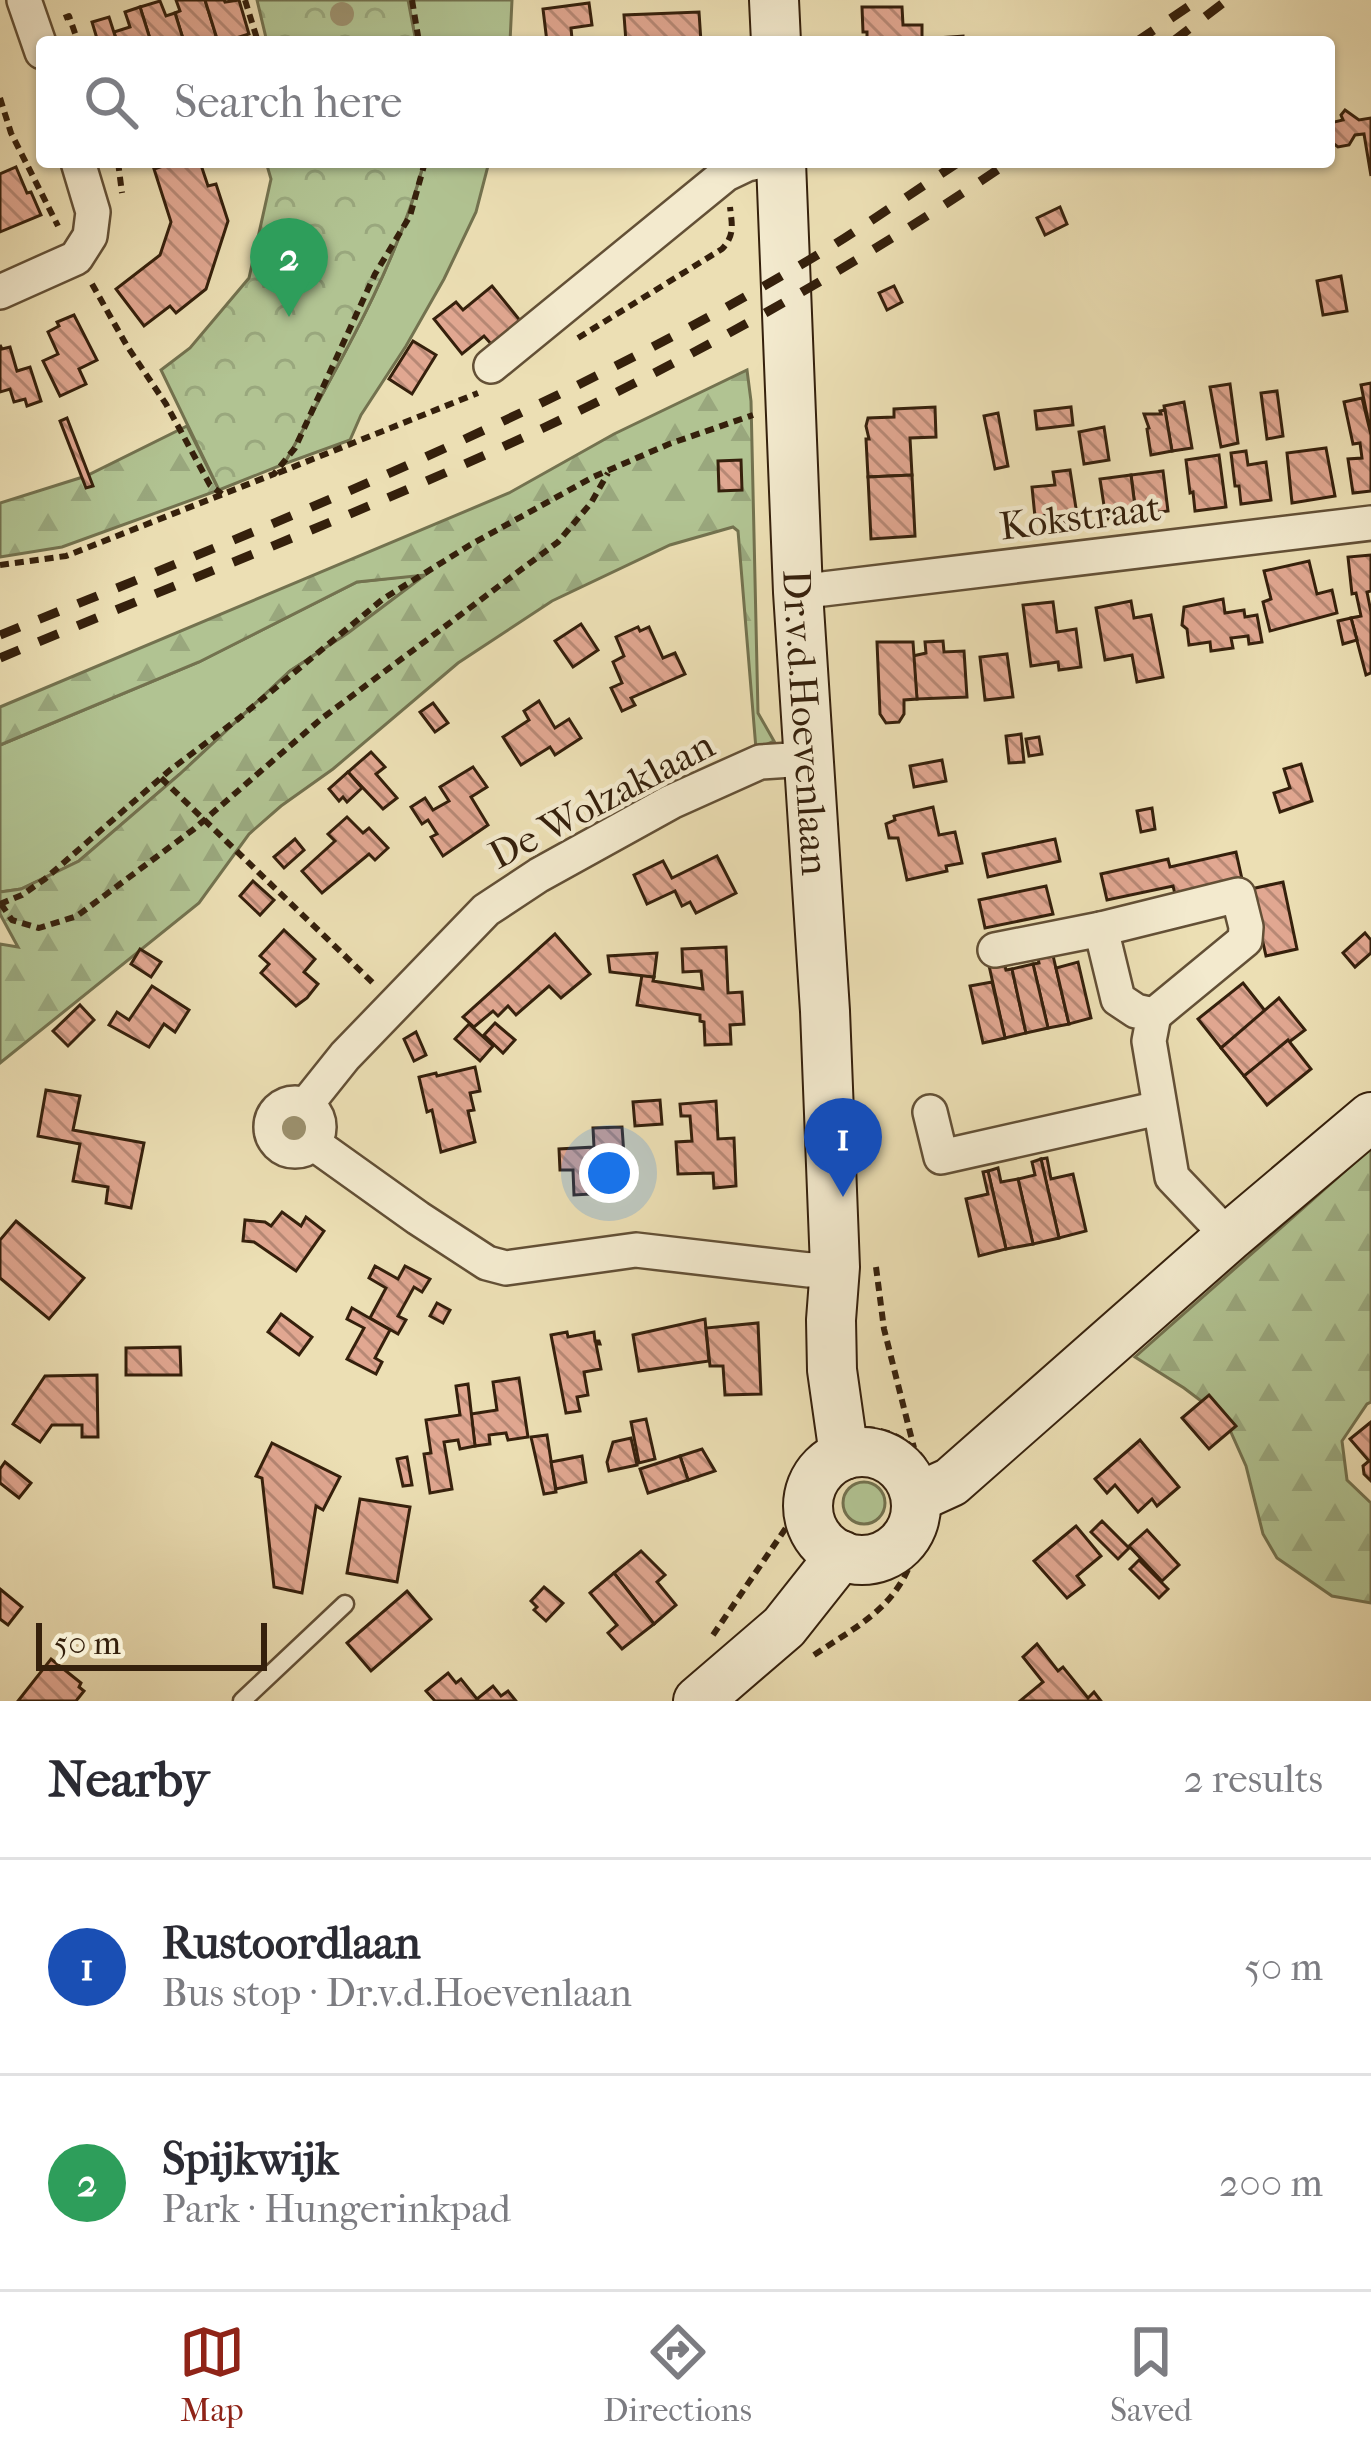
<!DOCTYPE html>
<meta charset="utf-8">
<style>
body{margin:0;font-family:"IM FELL French Canon",serif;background:#f7f7f7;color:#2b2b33}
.scale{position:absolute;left:36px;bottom:30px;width:231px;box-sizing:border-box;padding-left:12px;border:6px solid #35200c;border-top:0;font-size:33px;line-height:42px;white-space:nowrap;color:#35200c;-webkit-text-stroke:9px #f3eace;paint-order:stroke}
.you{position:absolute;left:609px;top:1173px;width:42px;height:42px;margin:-30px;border:9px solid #fff;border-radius:50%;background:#1a73e8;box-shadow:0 0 0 18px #1a73e833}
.badge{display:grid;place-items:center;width:78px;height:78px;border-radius:50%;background:#8f2418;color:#fff;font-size:39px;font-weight:700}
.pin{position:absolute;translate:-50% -99px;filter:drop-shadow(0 3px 6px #0008)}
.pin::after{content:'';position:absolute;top:63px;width:42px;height:36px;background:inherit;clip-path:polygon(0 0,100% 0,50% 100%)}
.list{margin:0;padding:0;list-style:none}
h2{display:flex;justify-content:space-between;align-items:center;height:156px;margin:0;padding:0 48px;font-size:51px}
h2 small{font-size:39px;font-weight:400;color:#7c7c81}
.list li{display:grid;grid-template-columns:78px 1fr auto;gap:36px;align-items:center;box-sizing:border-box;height:216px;padding:0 48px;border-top:3px solid #e1e1e2}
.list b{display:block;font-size:45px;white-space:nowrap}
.list p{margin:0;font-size:39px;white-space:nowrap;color:#7c7c81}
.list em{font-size:39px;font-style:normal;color:#7c7c81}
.icon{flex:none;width:66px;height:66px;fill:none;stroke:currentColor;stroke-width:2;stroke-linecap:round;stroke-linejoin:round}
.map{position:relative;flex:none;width:1371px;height:1701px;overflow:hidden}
.search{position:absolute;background:#fff;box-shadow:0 3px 9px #0004;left:36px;right:36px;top:36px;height:132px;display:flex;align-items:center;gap:30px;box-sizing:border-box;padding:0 42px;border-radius:12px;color:#7c7c81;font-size:45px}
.sheet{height:588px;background:#fff}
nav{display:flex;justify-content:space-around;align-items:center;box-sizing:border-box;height:168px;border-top:3px solid #e1e1e2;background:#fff;font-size:33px;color:#7c7c81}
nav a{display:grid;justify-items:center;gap:6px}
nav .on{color:#8f2418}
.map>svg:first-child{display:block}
.grass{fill:#b1c392;stroke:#73724f;stroke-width:3}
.forest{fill:url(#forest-firs);stroke:#73724f;stroke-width:3}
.park{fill:url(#park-crowns);stroke:#73724f;stroke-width:3}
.building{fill:url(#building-back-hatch);stroke:#35200c;stroke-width:3}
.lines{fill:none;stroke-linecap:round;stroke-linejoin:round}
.lane-casing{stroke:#635036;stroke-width:21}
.street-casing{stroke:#635036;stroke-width:38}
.secondary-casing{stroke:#35200c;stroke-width:52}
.path{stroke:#35200c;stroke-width:6;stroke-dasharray:9 6;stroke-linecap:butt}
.lane{stroke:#f3eace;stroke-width:16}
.street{stroke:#f3eace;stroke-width:33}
.secondary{stroke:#f3eace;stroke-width:48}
.rail{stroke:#35200c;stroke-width:9;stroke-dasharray:21 21;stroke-linecap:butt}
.tree{fill:#9c916e}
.labels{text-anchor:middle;stroke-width:9;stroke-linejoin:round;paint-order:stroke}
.street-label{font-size:39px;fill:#35200c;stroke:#f3eace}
</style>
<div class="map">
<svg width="1371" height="1701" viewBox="0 0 1371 1701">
<defs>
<pattern id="forest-firs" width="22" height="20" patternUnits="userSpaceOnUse" patternTransform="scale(3)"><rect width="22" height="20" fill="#b1c392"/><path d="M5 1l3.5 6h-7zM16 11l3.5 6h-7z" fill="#99a77d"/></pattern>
<pattern id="park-crowns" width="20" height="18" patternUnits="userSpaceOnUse" patternTransform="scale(3)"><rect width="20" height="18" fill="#b1c392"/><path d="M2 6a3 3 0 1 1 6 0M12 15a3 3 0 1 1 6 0" fill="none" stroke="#99a77d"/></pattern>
<pattern id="building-back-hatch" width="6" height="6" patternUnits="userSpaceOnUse" patternTransform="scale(3)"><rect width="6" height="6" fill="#e1a791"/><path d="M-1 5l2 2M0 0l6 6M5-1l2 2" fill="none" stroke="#b78875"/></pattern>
</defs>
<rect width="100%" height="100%" fill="#ecdfb4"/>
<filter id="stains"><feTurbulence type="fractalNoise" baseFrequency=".00167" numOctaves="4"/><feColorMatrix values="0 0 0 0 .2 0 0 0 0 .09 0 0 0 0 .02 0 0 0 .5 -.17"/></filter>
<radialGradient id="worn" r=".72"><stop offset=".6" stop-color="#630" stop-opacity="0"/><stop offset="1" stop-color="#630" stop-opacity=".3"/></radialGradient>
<g class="grass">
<polygon points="408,0 512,0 510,42 416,42"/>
<path d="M424,162H489L476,212L444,279L406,346L361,415L350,440L284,464C337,367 396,269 424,162Z"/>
<polygon points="427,574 348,633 290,671 180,774 79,861 21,889 0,892 0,745 199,662 357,582"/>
<circle cx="864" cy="1503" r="21"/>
</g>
<g class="forest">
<polygon points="747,370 751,401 758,713 774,741 756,749 738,531 733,527 670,545 552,601 458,663 333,769 281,806 249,834 199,903 0,1063 0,944 18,947 0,914 0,892 21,889 79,861 180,774 290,671 348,633 425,575 357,582 199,662 0,745 0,707 509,493 614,434"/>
<polygon points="187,426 219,490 62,547 0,557 0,503 86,476"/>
<polygon points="1371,1148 1371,1402 1367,1404 1342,1441 1347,1480 1371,1503 1371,1603 1332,1596 1277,1558 1263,1534 1246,1466 1225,1419 1184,1388 1135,1357"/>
</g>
<g class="park">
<polygon points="257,0 408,0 416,42 267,42"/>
<path d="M266,162H424C396,269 337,367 284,464L219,490L161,370L190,348L249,278L271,179Z"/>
</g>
<g class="building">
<polygon points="176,0 205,0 218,42 184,42 175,13 180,11"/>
<polygon points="205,0 224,0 225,2 239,0 249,34 236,38 237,42 218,42"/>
<polygon points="160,1 166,16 175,13 184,42 151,42 140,7"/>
<polygon points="589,3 592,25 571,28 572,39 547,42 543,9"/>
<polygon points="140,7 151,42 117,42 114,32 130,27 125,12"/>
<polygon points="862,7 902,7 903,25 922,25 922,39 867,42 867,32 863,32"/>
<polygon points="699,12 701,42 626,42 624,15"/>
<polygon points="109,17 117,42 98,42 92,22"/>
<polygon points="963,36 963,42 867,42 922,39"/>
<polygon points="1345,110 1359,120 1371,118 1371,176 1364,134 1355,135 1349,145 1338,147 1330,141 1329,128 1334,122 1343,120 1341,115"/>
<polygon points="175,162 200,162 208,186 216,184 228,221 206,289 176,313 170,306 144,326 116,289 160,255 171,222 154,169"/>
<polygon points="16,167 27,193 31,192 41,215 0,232 0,174"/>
<polygon points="1060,207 1067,224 1045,235 1037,218"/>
<polygon points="1341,276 1347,311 1323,315 1317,281"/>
<polygon points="492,286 522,323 493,346 484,336 462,354 434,319 456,302 463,310"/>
<polygon points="894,286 902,302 887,310 879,293"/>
<polygon points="74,315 97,360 79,369 86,384 60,396 43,361 58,354 48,332 59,326 57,322"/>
<polygon points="413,341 436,355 412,394 389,379"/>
<polygon points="0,345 2,349 10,347 17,371 30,367 41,401 27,406 25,399 14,402 10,389 0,392"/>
<polygon points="1371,383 1371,435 1361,385"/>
<polygon points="1230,384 1238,443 1221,447 1210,387"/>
<polygon points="1277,391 1283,436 1267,439 1261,393"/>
<polygon points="1362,398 1371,435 1371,491 1353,493 1348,459 1362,458 1360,443 1353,444 1344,402"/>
<polygon points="1184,402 1192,448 1172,451 1164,406"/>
<polygon points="935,407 936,437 910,438 912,475 868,477 866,439 869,439 866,426 868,418 894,417 894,409"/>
<polygon points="1071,407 1073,425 1037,429 1035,411"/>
<polygon points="1165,410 1172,451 1151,455 1147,429 1149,428 1144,414 1161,414 1160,411"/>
<polygon points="998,413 1008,466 995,469 984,416"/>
<polygon points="67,418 93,486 86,488 60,421"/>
<polygon points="1104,427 1109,460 1084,464 1079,432"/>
<polygon points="1326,448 1335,496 1292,503 1287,453"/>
<polygon points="1246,451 1248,465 1266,462 1271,500 1241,504 1239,486 1235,486 1231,453"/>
<polygon points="1219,455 1226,507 1195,511 1193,492 1190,493 1186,460"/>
<polygon points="741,460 742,490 719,491 718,461"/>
<polygon points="1070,470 1078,521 1063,523 1054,528 1051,525 1046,525 1045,515 1035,517 1032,487 1055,485 1053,472"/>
<polygon points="1163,471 1168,511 1153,513 1151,516 1136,515 1131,475"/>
<polygon points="912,475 915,536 871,539 868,477"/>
<polygon points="1131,475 1136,515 1106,519 1100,479"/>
<polygon points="1371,555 1371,591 1367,592 1371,612 1371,673 1366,675 1351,618 1361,616 1356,593 1352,594 1348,557"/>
<polygon points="1309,561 1317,594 1332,590 1337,613 1270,631 1263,602 1271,599 1264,571"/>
<polygon points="1223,599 1225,613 1244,610 1245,617 1257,615 1262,642 1249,644 1248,636 1231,638 1233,648 1211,651 1210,642 1189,645 1187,629 1182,625 1184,607"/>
<polygon points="1131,601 1134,618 1151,615 1163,677 1137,682 1132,655 1105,660 1096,608"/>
<polygon points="1053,602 1057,632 1076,629 1081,667 1059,670 1058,662 1031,666 1023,605"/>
<polygon points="1351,618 1357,640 1343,644 1338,621"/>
<polygon points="581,624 598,650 573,667 555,641"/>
<polygon points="638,627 640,631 649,627 663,658 675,653 685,674 631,698 635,705 622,711 611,688 622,683 613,662 624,656 616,637"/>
<polygon points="943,641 944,652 964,651 967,697 917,699 913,656 926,653 925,642"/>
<polygon points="877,642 913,642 917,699 904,700 904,714 899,722 886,723 880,714"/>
<polygon points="1007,654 1013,697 985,700 980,657"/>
<polygon points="539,701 555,728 569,719 581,738 555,755 550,747 521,765 503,737 529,720 524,711"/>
<polygon points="433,703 448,723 435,732 420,712"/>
<polygon points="1021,734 1024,762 1009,763 1006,736"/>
<polygon points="1039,737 1042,754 1029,756 1026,739"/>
<polygon points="371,752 385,767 376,774 397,798 383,809 348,772"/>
<polygon points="942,760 946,781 914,787 910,766"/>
<polygon points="1301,764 1312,801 1280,812 1274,793 1290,788 1284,769"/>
<polygon points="473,767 487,787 471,797 488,825 443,856 431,837 437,834 428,820 422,824 411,807 425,798 433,810 449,801 440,787"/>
<polygon points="348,772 362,788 347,802 343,797 339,801 329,789"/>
<polygon points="933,807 939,835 955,832 962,863 946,866 947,871 907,880 898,838 889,838 886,824 895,820 894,816"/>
<polygon points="1152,808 1155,829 1141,832 1137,811"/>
<polygon points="347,817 363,833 369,828 388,848 375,860 369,854 322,893 302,871 335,841 328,834"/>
<polygon points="295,839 304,850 284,868 274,857"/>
<polygon points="1055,839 1060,861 988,877 983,854"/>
<polygon points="1236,852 1242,879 1175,894 1173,886 1107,900 1101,874 1168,859 1170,867"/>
<polygon points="717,856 736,893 696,913 690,902 682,906 675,891 647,904 634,875 663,861 672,878"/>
<polygon points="253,881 274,900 260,915 240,896"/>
<polygon points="1283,882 1297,949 1266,956 1251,889"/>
<polygon points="1046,886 1053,914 985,928 979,900"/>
<polygon points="284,930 315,959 304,972 318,984 307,998 296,1006 261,973 269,964 260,956"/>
<polygon points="1365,933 1371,940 1371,953 1355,967 1343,953"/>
<polygon points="555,934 590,974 561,998 549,986 516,1015 508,1006 498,1016 493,1011 474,1027 463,1017"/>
<polygon points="726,947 728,993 742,992 744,1024 730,1025 731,1044 705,1045 704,1022 700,1021 700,1015 637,1005 642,975 654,977 653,981 703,989 701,971 683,972 682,949"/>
<polygon points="1051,947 1069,1024 1048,1028 1033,964 1039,963 1036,950"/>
<polygon points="140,949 161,962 151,977 131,964"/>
<polygon points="657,953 654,977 610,972 608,956"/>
<polygon points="1003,958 1006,970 1012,969 1026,1033 1005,1038 988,961"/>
<polygon points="1078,962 1091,1018 1069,1024 1056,968"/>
<polygon points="1033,964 1048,1028 1026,1033 1012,969"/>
<polygon points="992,982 1005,1038 983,1043 970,986"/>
<polygon points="1243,983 1266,1012 1221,1048 1198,1019"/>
<polygon points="152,986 189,1010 175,1032 164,1024 149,1047 109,1025 117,1012 129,1020"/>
<polygon points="1279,998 1305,1030 1244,1076 1221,1048"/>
<polygon points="80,1005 94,1020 68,1046 53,1031"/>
<polygon points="495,1023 515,1040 503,1053 484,1035"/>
<polygon points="469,1024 493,1046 480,1061 455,1039"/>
<polygon points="416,1032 426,1055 414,1061 404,1039"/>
<polygon points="1288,1040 1311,1069 1267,1105 1244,1076"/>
<polygon points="475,1067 480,1091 470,1093 474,1110 468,1111 475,1142 441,1152 432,1110 427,1112 419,1077 436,1073 437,1076"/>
<polygon points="46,1090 80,1096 73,1130 144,1143 131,1208 106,1203 108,1187 73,1181 80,1144 38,1136"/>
<polygon points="660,1100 662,1124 635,1126 633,1102"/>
<polygon points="716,1101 718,1139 734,1138 736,1186 714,1188 713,1173 678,1174 676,1142 692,1141 690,1116 681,1116 680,1104"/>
<polygon points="622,1127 624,1155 608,1156 609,1193 574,1195 573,1170 560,1170 559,1149 594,1147 593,1128"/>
<polygon points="1047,1158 1051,1179 1073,1174 1086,1231 1059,1238 1041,1159"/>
<polygon points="1041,1159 1059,1238 1033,1244 1018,1179 1035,1175 1032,1162"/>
<polygon points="998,1168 1001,1182 1018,1179 1033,1244 1006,1249 988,1171"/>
<polygon points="988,1171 1006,1249 979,1256 966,1199 988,1194 983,1172"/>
<polygon points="282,1212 301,1226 306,1217 324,1231 296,1271 254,1242 243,1241 245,1220 265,1222 271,1226"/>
<polygon points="16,1221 84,1278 49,1319 0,1278 0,1240"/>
<polygon points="375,1266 398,1279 405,1266 430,1279 422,1292 414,1287 398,1316 406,1320 398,1334 370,1318 386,1288 369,1278"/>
<polygon points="437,1303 450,1310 443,1323 430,1316"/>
<polygon points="352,1308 390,1330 375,1358 382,1362 376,1374 347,1359 364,1328 347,1319"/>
<polygon points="281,1314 312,1337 299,1355 268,1332"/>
<polygon points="705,1319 709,1361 639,1371 633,1335"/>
<polygon points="758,1323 761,1394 725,1395 723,1366 710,1366 706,1328"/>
<polygon points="567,1332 568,1337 594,1332 595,1341 599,1341 600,1344 596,1344 601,1369 584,1372 588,1395 577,1397 580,1411 566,1413 551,1335"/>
<polygon points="180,1347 181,1375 126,1375 126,1348"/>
<polygon points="97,1375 98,1437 82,1437 82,1425 52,1425 40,1442 13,1424 45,1376"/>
<polygon points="519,1378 528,1437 508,1440 506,1433 489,1435 490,1444 475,1446 471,1414 497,1410 493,1382"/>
<polygon points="468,1384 475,1446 460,1449 458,1440 444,1442 452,1489 430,1493 424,1454 431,1453 426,1420 460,1415 456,1386"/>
<polygon points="1209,1395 1236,1426 1209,1449 1182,1418"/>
<polygon points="646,1419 655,1459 639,1463 631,1422"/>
<polygon points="1371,1422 1371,1481 1364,1474 1363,1466 1369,1461 1350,1439"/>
<polygon points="547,1435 556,1492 544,1494 531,1437"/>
<polygon points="631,1438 637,1465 609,1471 607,1462 613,1442"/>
<polygon points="1140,1440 1179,1487 1157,1506 1152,1499 1138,1512 1115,1485 1107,1493 1095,1479"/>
<polygon points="272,1443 340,1477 323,1510 316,1506 302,1593 274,1587 262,1478 256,1476"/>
<polygon points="702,1449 715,1471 688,1480 680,1456"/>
<polygon points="582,1456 586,1482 556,1489 551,1462"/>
<polygon points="680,1456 688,1480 648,1493 640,1469"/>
<polygon points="407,1457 412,1485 403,1486 397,1459"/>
<polygon points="5,1462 31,1483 19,1498 0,1483 0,1469"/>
<polygon points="360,1499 410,1507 397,1582 347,1573"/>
<polygon points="1102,1521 1129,1548 1118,1559 1091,1532"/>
<polygon points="1076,1526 1101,1556 1077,1576 1084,1585 1067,1598 1034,1561"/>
<polygon points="1147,1530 1179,1565 1162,1581 1129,1546"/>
<polygon points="641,1551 665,1575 657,1582 676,1605 654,1624 614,1573"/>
<polygon points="1139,1560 1168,1589 1159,1598 1130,1569"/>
<polygon points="614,1573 654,1624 622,1649 608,1633 617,1625 590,1593"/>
<polygon points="544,1587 563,1603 546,1621 534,1610 537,1607 531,1601"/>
<polygon points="0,1589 22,1607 8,1625 0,1619"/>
<polygon points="407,1591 431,1619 371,1671 347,1643"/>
<polygon points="1037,1644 1058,1671 1063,1667 1088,1698 1094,1692 1101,1701 1020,1701 1043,1682 1023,1657"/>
<polygon points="51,1659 81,1683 79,1687 84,1691 76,1701 18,1701"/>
<polygon points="448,1673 456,1683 461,1679 477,1699 493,1686 501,1696 508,1691 516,1701 435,1701 426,1691"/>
</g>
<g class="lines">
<defs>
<polyline id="lane" points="242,1701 345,1604"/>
<g id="street">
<polyline points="24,0 42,52"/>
<polyline points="0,292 76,258 90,236 93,212 78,162"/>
<polyline points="491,366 726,174 747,164 757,162"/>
<polyline points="798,592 1371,523"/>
<polyline points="1101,929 1238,895 1246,927 1245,940 1154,1015"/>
<polyline points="995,950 1101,929 1118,999 1136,1011 1154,1015 1149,1041 1172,1177 1229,1237"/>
<circle cx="295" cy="1127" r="24"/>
<polyline points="305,1106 345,1056 486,910 539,875 671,802 760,762 807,759"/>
<polyline points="930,1112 941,1157 1159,1108"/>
<polyline points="313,1143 418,1218 487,1263 506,1268 636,1250 809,1270 835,1267"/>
</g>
<g id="secondary">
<polyline points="774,0 776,42"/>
<path id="s1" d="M781,162L798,592L825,1011L835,1267L831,1320L832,1370L844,1455"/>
<circle cx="862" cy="1506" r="54"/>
<polyline points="916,1498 951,1482 1229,1237 1371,1117"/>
<polyline points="698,1701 784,1627 841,1555"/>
</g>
</defs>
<use href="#lane" class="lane-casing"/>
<use href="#street" class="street-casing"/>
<use href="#secondary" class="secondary-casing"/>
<g class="path">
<polyline points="245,0 258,42"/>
<polyline points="412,0 419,42"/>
<polyline points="64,18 69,16 78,42"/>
<polyline points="0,98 11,133 58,226"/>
<polyline points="118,162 122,193"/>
<polyline points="92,284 127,346 166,404 210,485 222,494"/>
<path d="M578,338L722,249C735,235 732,225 730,207"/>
<polyline points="278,473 478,393"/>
<polyline points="0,565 66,556 274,474 295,448 375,274 410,216 425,162"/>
<polyline points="161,778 374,984"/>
<polyline points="0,904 22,895 45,879 170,770 238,719 383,599 470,545 593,477 669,444 753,415"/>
<polyline points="1,904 12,920 39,928 77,916 194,829 321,719 558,542 591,503 608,473"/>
<polyline points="876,1267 884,1329 914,1448"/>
<circle cx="864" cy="1502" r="73"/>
<polyline points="713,1635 792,1519"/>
<path d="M814,1655C857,1626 895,1609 913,1557"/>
</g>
<use href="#lane" class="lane"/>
<use href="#street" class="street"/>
<use href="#secondary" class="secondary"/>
<g class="rail">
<polyline points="1136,42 1198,0"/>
<polyline points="1172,42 1227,0"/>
<path d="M0,635C267,528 534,420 783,275C844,241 901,200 959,162"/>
<path d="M0,658C206,571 417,493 617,392C752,324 884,247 1009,162"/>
</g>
</g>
<g class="tree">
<circle cx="342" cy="14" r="12"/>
<circle cx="294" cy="1128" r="12"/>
</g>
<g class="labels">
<g class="street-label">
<text transform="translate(1080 516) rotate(-7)" y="14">Kokstraat</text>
<text dy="14" stroke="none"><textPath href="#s1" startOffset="561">Dr.v.d.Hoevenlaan</textPath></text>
<text transform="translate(601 799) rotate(-28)" y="14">De Wolzaklaan</text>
</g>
</g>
<rect width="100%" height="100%" filter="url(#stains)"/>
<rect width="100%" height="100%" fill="url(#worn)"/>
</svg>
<div class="scale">50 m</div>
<div class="you"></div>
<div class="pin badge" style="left:843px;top:1197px;background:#1a4fb4">1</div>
<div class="pin badge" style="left:289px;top:317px;background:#2e9e5b">2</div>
<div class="search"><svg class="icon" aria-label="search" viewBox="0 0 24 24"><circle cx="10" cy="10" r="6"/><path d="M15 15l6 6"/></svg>Search here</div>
</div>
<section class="sheet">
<h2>Nearby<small>2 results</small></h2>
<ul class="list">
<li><span class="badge" style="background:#1a4fb4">1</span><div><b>Rustoordlaan</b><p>Bus stop · Dr.v.d.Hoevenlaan</p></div><em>50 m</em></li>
<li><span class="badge" style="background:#2e9e5b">2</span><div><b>Spijkwijk</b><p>Park · Hungerinkpad</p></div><em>200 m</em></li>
</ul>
</section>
<nav>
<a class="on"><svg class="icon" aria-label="map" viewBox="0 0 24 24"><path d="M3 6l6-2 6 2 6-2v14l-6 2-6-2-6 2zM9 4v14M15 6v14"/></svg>Map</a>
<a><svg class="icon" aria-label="directions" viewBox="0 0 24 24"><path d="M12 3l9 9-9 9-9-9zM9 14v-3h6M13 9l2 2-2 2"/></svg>Directions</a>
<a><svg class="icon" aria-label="saved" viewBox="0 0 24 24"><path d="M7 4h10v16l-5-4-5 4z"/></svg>Saved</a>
</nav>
